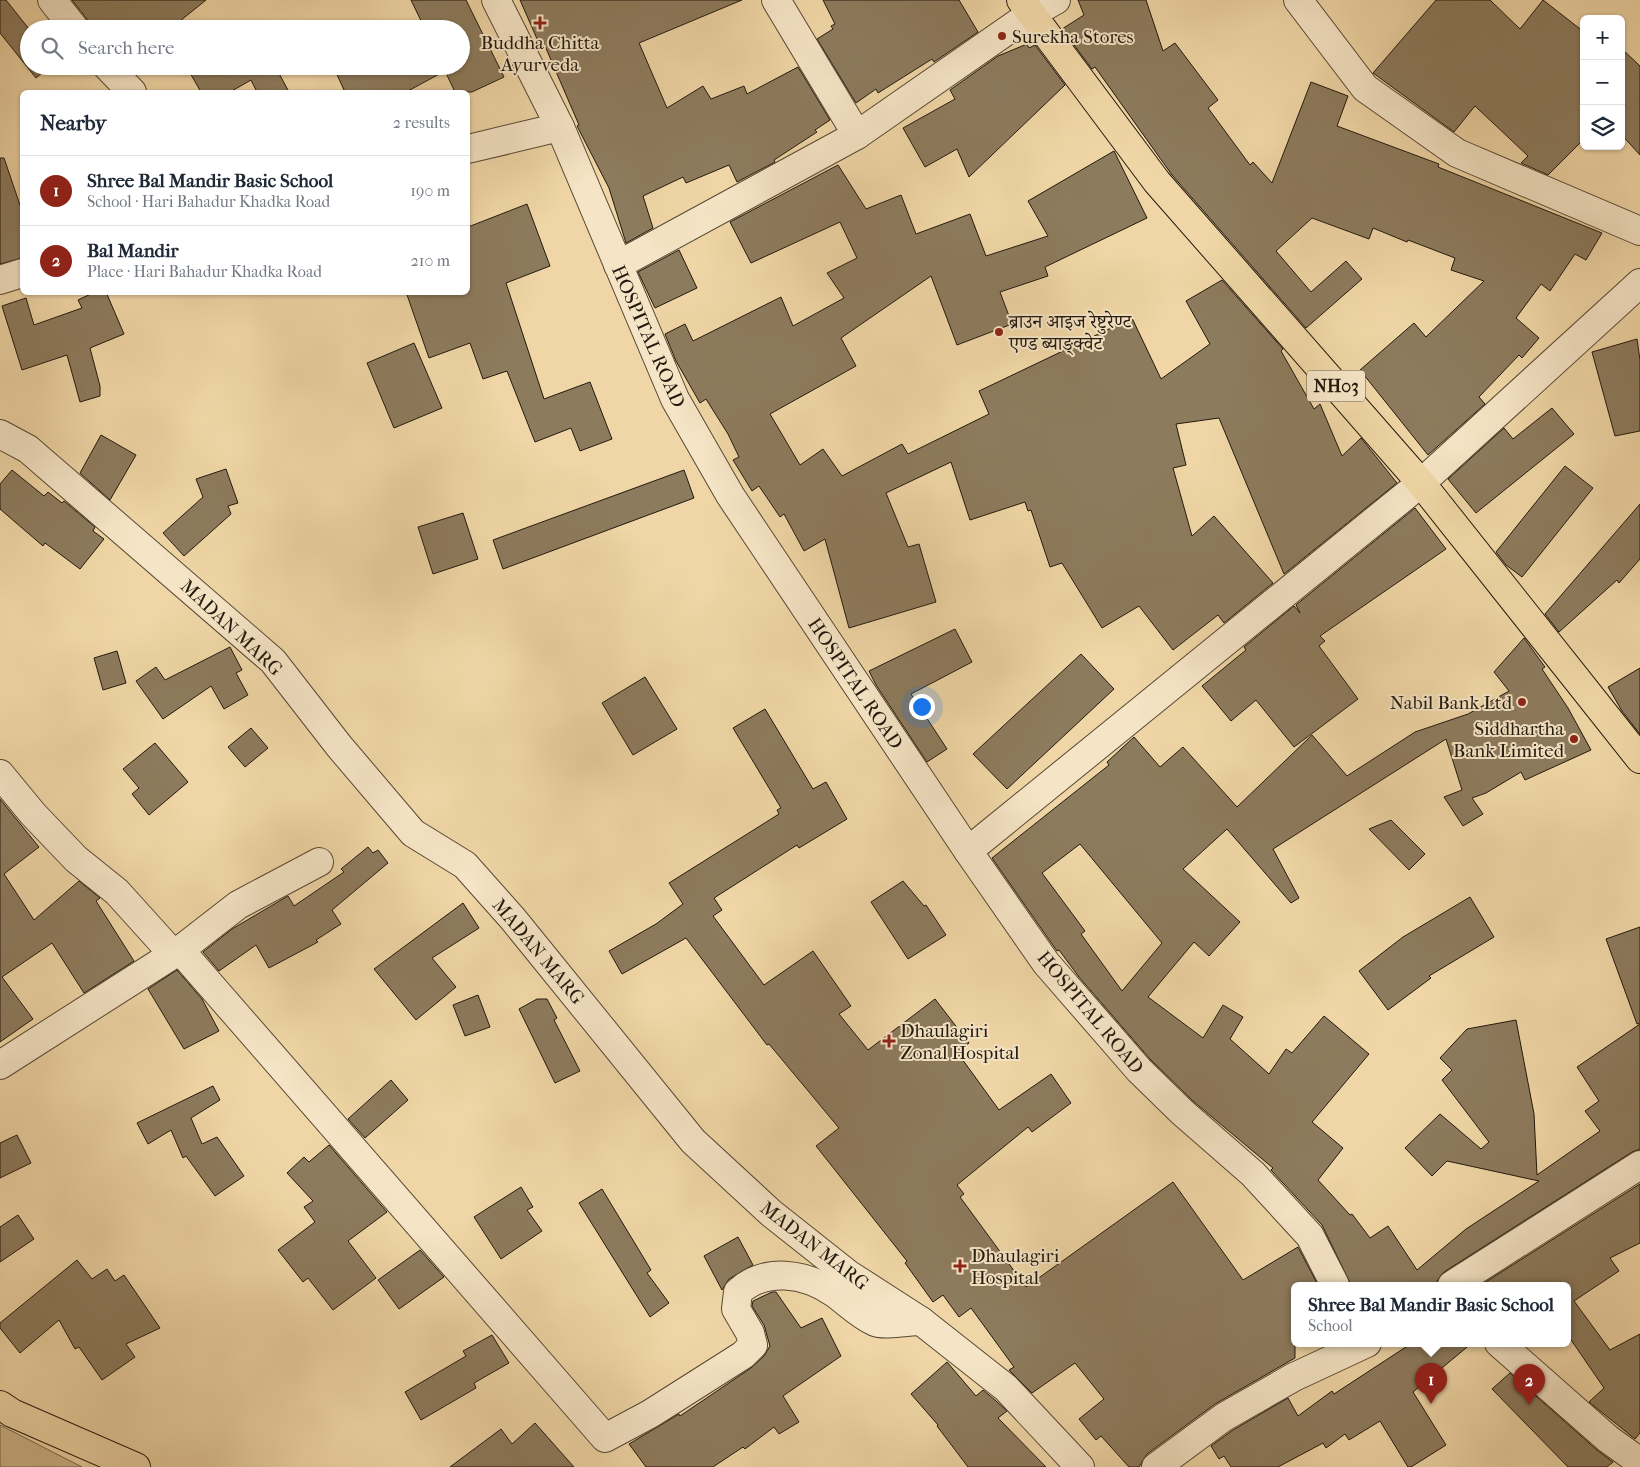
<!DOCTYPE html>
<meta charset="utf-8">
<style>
body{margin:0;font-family:"IM FELL French Canon","Noto Serif Devanagari",serif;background:#f2f2f3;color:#1f2937}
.controls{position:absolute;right:15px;top:15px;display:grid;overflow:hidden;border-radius:8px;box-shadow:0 1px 4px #0004}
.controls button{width:45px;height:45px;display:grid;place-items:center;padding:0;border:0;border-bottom:1px solid #e0e1e3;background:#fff;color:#1f2937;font:25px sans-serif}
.you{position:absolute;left:921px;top:706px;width:18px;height:18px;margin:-12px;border:4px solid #fff;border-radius:50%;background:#1a73e8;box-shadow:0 0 0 8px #1a73e833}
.badge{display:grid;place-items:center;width:32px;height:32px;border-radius:50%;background:#8f2418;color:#fff;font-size:16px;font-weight:700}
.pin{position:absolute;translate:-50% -41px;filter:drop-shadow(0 1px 2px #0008)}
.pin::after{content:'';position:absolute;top:26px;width:18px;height:15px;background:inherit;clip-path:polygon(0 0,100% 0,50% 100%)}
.popup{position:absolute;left:1291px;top:1282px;width:280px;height:65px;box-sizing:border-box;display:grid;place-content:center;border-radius:8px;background:#fff;filter:drop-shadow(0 1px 4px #0005);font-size:16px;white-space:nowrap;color:#747a83}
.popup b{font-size:19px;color:#1f2937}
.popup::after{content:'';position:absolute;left:50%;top:100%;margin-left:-10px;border:10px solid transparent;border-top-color:#fff}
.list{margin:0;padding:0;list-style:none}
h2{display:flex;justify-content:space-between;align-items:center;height:65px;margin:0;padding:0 20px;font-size:21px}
h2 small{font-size:16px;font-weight:400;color:#747a83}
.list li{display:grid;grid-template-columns:32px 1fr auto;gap:15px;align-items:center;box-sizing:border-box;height:70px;padding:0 20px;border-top:1px solid #e0e1e3}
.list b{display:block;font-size:19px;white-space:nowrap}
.list p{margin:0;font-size:16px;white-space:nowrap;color:#747a83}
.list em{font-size:16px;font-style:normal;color:#747a83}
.icon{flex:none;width:28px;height:28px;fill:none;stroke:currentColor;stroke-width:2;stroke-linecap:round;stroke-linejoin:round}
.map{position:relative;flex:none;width:1640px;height:1467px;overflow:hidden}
.search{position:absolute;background:#fff;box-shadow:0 1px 4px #0004;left:20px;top:20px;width:450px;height:55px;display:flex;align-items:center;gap:12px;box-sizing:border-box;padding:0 18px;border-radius:28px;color:#747a83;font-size:19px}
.panel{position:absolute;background:#fff;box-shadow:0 1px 4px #0004;left:20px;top:90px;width:450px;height:205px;border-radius:8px}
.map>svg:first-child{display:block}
.green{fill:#cdb68c;stroke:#78684d}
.building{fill:#8d7b5d;stroke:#22190e;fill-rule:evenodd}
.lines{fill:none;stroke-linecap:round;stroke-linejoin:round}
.minor-casing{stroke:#564834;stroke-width:30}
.major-casing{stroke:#22190e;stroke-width:30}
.minor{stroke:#f5e4c5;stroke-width:28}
.major{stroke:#f0d6a6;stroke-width:28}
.poi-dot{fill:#8f2418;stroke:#f5e4c5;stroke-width:2}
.labels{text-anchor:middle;stroke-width:4;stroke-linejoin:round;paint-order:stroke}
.shield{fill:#f5e4c5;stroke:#615645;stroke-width:1}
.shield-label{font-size:18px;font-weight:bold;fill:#22190e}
.poi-label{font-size:19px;fill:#22190e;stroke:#f5e4c5;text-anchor:start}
.street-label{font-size:19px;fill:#22190e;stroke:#f5e4c5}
</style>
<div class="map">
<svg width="1640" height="1467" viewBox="0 0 1640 1467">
<rect width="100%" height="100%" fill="#f0d6a6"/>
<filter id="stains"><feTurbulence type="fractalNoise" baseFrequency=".004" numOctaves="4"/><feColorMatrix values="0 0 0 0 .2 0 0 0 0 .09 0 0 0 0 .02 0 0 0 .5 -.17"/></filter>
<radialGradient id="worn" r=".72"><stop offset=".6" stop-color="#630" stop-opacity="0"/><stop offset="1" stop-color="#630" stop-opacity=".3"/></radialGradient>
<polygon class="green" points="0,1425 82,1467 0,1467"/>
<g class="building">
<polygon points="0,0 6,0 29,29 29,66 50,66 36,78 0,33"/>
<polygon points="72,0 206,0 170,29 91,29 87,19"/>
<polygon points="411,0 466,0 504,77 472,92 455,92 445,71 406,92 345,92 333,66 461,66 461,29 425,29"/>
<polygon points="520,0 742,0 639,43 667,108 703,86 711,99 744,86 747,94 798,67 830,120 815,130 817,132 774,160 775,162 737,182 729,165 686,183 683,177 643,196 653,228 626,243 609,188 577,126 579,125 545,46 541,48"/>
<polygon points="823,0 959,0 978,32 934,62 932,59 878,93 876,89 856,103 817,39 833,29 831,26 835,24"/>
<polygon points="1078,0 1146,0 1163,51 1175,43 1218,100 1208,108 1250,165 1253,162 1272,183 1311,82 1348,96 1337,126 1439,164 1438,167 1602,233 1586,260 1575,254 1550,291 1541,284 1516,318 1539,338 1522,358 1519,355 1479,397 1485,404 1428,455 1360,370 1414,323 1426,337 1484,281 1451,270 1455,258 1408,240 1407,242 1373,228 1369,239 1312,218 1276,251 1311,292 1346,261 1362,279 1306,328 1172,175 1095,67 1092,69 1062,29 1084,15"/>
<polygon points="1436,0 1490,0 1520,29 1543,0 1584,32 1584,139 1548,175 1521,163 1528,156 1475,106 1454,132 1373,73"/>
<polygon points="1027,44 1029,48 1035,45 1065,85 969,177 957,149 925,167 903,128 955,99 950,90 998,56"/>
<polygon points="1621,48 1640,66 1640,155 1621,134"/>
<polygon points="186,66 275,66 289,92 257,92 251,80 230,92 201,92"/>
<polygon points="1114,151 1147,218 1045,267 1048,276 1000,292 1012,324 957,345 931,276 841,338 856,366 770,414 800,465 823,449 842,476 902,444 908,454 989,414 979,391 1132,318 1161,379 1210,344 1186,301 1222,280 1283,349 1281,351 1314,409 1320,404 1342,456 1361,438 1397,483 1284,574 1219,418 1176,424 1186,465 1173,468 1192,536 1214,516 1273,583 1224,623 1218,615 1173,650 1139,606 1102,628 1062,563 1050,567 1031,510 1028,511 1025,502 970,520 951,462 886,493 908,547 919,544 936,602 849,628 825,539 804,551 784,514 780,517 759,486 752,491 733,460 739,457 728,434 706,399 700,403 676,361 665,334 685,324 693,341 781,297 793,326 844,298 827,273 857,258 840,222 751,263 730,222 838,165 866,209 901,195 916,234 970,214 986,256 1048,236 1028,201"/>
<polygon points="0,158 4,158 22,211 22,258 0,264"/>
<polygon points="527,204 550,266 506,283 544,399 590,382 612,439 580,451 571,428 535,442 507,371 483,379 470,343 429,358 406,292 468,292 468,227"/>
<polygon points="679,250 697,288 655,308 638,272"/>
<polygon points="95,292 106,292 124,334 90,348 100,386 100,396 80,402 67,355 22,370 2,306 26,298 34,325 82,308 78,300"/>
<polygon points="1637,339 1640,360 1640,431 1615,436 1592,352"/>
<polygon points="414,343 442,408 394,428 367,363"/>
<polygon points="1552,408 1574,434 1476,513 1448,479 1504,428 1513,439"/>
<polygon points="101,435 136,455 110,500 80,473"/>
<polygon points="1565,466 1593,488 1522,577 1506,565 1496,552"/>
<polygon points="226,469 238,503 228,506 231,514 184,556 163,533 203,497 196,479"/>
<polygon points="12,470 44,496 48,492 62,503 64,501 95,527 93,531 104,539 80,569 45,543 43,546 0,509 0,484"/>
<polygon points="684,470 694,498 503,569 493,540"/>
<polygon points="1640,504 1640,559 1619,583 1617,580 1559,632 1545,614"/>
<polygon points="1415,508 1446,549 1320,636 1325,641 1319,646 1358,699 1294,747 1256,700 1231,721 1202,686 1246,650 1244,647 1294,606 1300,613 1296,605"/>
<polygon points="463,513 478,559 433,574 418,527"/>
<polygon points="955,629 972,662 911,694 947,749 927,762 876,685 869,671"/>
<path d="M1524,638L1545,667L1542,669L1568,708L1591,750L1525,780L1521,772L1486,793L1472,798L1483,814L1463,826L1444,797L1462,790L1446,739L1273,849L1299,898L1291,903L1227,829L1183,869L1240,922L1209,956L1194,942L1148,997L1203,1038L1223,1005L1243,1017L1230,1039L1269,1074L1286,1049L1292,1053L1324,1016L1369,1054L1312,1122L1343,1148L1318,1180L1350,1215L1352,1214L1370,1238L1388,1226L1417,1270L1466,1229L1539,1181L1447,1161L1432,1176L1405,1148L1440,1114L1481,1149L1489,1142L1442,1080L1452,1070L1440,1058L1467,1029L1516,1020L1534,1114L1537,1175L1600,1131L1585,1111L1599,1101L1577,1067L1640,1024V1149L1632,1152L1444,1272L1434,1285H1351L1322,1225L1271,1170L1273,1168L1193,1101L1150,1059L1079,977L1059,950L1057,951L992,858L1109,765L1107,762L1134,737L1160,767L1183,747L1237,807L1312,735L1347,776L1415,732L1468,714L1509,691L1494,672ZM1080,844L1162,943L1122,991L1081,934L1085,931L1042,873Z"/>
<polygon points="230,647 242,670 236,673 248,695 224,709 211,686 163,719 136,681 156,667 165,680"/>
<polygon points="117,651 126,683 103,690 94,658"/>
<polygon points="1081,654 1114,689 1007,789 973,754"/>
<polygon points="1640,668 1640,734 1622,711 1608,687"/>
<polygon points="645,677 677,729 633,755 602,703"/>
<polygon points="765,709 813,789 826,782 847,819 799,848 797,845 714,898 722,910 713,916 764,985 813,951 851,1006 839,1014 868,1050 935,999 969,1043 957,1052 999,1110 1051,1074 1071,1103 1032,1132 1028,1127 957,1185 964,1194 960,1197 1026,1287 1173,1182 1243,1280 1298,1247 1318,1285 1295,1285 1295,1358 1215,1404 1147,1454 1139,1467 1129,1467 1101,1436 1096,1440 1079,1419 1104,1399 1075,1363 1032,1393 1009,1370 1014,1367 971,1308 959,1317 943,1295 933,1302 905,1263 907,1261 816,1146 839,1128 769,1044 767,1045 686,938 622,974 609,951 656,924 683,904 669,883 779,814 777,810 781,808 733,728"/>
<polygon points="251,728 268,748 245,767 228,747"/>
<polygon points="155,743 188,782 149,815 132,794 139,788 123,769"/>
<polygon points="0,799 39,847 4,874 34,920 79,881 100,898 96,901 134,961 84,993 52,943 2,977 33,1019 0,1042"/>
<polygon points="1391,820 1425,854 1409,870 1369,829"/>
<polygon points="368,847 373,853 378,850 388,863 332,910 341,924 316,940 318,942 269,968 256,945 219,971 203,952 232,929 288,896 294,906 344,872 341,869"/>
<polygon points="903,881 924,906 926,905 946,935 908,959 871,902"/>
<polygon points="1470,897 1494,937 1429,976 1431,978 1388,1010 1359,971 1403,937"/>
<polygon points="463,903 479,928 432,958 456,987 416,1020 374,969"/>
<polygon points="1640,927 1640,1023 1637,1024 1606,939"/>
<polygon points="177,970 202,999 219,1031 184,1049 148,989"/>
<polygon points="478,995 490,1027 465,1036 453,1005"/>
<polygon points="537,999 547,999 557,1018 554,1020 580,1071 555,1083 519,1009"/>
<polygon points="391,1080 408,1100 365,1138 348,1119"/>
<polygon points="213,1086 220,1100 191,1118 202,1144 217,1137 244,1176 215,1196 186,1156 183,1158 171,1130 148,1144 137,1123"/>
<polygon points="17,1135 31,1163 0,1178 0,1143"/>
<polygon points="329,1145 387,1212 348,1241 376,1278 333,1310 308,1278 303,1282 278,1250 315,1222 304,1207 313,1201 287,1173 304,1157 309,1162"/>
<polygon points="1640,1184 1640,1243 1610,1258 1619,1271 1574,1301 1610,1350 1640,1334 1640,1433 1635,1439 1589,1402 1604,1388 1567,1334 1567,1285 1481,1285"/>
<polygon points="521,1187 533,1207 527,1210 542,1231 501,1259 474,1217"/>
<polygon points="602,1189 651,1270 647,1273 669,1303 650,1317 579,1203"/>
<polygon points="18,1215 34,1239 0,1262 0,1227"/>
<polygon points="738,1237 753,1265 729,1279 722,1290 704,1256"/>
<polygon points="420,1250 444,1277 399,1309 378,1280"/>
<polygon points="77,1260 92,1279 107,1269 115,1281 124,1275 160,1328 126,1344 135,1357 102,1380 79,1347 75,1349 59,1320 20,1353 0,1328 0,1323"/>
<polygon points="772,1292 776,1292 801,1328 822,1318 841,1356 783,1396 799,1422 779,1434 774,1427 745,1449 743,1447 713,1467 646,1467 629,1444 679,1414 680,1416 751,1368 764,1356 770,1346 764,1325 752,1306 753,1301"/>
<polygon points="492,1335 509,1363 474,1383 476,1388 421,1420 405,1392 466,1356 463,1351"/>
<polygon points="1412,1343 1472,1343 1413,1392 1446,1445 1411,1467 1408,1467 1380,1421 1349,1440 1345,1434 1326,1448 1323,1443 1278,1467 1231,1467 1224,1456 1219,1459 1211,1446 1233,1430 1288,1398 1298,1416 1332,1391 1334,1394"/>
<polygon points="947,1362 976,1396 983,1390 995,1400 1007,1411 998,1418 1046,1467 968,1467 937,1426 938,1425 911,1394"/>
<polygon points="1510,1373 1598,1451 1613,1462 1607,1467 1568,1467 1492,1389"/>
<polygon points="535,1423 574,1467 450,1467 501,1429 512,1444"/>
</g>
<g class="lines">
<defs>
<g id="minor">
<polyline points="52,0 75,29"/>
<polyline points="496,0 560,127 675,399 730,495 968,851 1046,963 1139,1070 1182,1112 1253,1174 1310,1236 1335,1285"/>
<polyline points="776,0 857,135"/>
<polyline points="1298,0 1365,88 1457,153 1640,231"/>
<polyline points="107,66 132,92"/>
<polyline points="468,149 560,127"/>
<polyline points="618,265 857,135 1031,14 1056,0"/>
<polyline points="0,280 22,273"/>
<polyline points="0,434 28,449 273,661 339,746 413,833 465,865 513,919 693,1141 771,1213 848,1274 921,1321 1006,1388 1080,1467"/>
<polyline points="0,774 33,814 76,859 117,892 173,954"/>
<polyline points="968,851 1421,483 1640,283"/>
<path d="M180,950L605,1438L650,1414L743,1355L753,1345L750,1333L736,1309L738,1292C765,1267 805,1273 834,1293C847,1302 859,1315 875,1322C883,1326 910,1321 921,1321"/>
<polyline points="0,1065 180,950 238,905 319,862"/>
<polyline points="1452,1285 1640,1165"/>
<polyline points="1499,1343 1608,1439 1640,1462"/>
<polyline points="1156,1467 1224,1417 1294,1377 1367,1343"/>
</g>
<g id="major">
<polyline points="1021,0 1157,182 1421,483 1640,759"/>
<polyline points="0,1405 12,1413 136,1467"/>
</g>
</defs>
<use href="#minor" class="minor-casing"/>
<use href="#major" class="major-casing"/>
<use href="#minor" class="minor"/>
<use href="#major" class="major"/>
</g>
<g class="poi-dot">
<path d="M537.5 15.5h5v5h5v5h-5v5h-5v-5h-5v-5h5z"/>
<circle cx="1002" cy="36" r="5"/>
<circle cx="999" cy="332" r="5"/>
<circle cx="1522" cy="702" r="5"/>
<circle cx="1574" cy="739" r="5"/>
<path d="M886.5 1033.5h5v5h5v5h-5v5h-5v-5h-5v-5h5z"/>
<path d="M957.5 1258.5h5v5h5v5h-5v5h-5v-5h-5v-5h5z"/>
</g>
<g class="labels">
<rect class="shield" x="1307" y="370.5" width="58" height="31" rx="4"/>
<g class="shield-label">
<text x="1336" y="392">NH03</text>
</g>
<g class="poi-label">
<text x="1012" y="43">Surekha Stores</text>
<text x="540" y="49" text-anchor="middle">Buddha Chitta<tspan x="540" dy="22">Ayurveda</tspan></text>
<text x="1009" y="328">ब्राउन आइज रेष्टुरेण्ट<tspan x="1009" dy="22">एण्ड ब्याङ्क्वेट</tspan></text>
<text x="1512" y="709" text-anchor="end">Nabil Bank Ltd</text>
<text x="1564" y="735" text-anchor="end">Siddhartha<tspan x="1564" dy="22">Bank Limited</tspan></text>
<text x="900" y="1037">Dhaulagiri<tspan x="900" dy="22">Zonal Hospital</tspan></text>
<text x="971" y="1262">Dhaulagiri<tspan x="971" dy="22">Hospital</tspan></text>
</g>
<g class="street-label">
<text transform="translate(649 336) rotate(66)" y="7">HOSPITAL ROAD</text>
<text transform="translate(232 627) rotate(43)" y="7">MADAN MARG</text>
<text transform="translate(856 683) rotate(56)" y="7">HOSPITAL ROAD</text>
<text transform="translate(539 951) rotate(50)" y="7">MADAN MARG</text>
<text transform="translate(1091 1012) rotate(50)" y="7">HOSPITAL ROAD</text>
<text transform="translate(815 1245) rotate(38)" y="7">MADAN MARG</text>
</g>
</g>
<rect width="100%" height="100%" filter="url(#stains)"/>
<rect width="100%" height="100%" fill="url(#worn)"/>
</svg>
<div class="controls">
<button>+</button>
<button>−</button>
<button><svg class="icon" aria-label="layers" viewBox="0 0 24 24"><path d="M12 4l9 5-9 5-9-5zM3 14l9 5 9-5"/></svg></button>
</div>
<div class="you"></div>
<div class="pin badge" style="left:1431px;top:1404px">1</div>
<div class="popup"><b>Shree Bal Mandir Basic School</b>School</div>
<div class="pin badge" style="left:1529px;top:1405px">2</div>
<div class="search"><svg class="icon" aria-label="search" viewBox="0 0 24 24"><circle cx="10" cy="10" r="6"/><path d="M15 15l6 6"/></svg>Search here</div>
<section class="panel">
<h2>Nearby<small>2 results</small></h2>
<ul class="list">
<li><span class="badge">1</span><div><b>Shree Bal Mandir Basic School</b><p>School · Hari Bahadur Khadka Road</p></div><em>190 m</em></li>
<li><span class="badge">2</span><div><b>Bal Mandir</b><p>Place · Hari Bahadur Khadka Road</p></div><em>210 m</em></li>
</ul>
</section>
</div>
